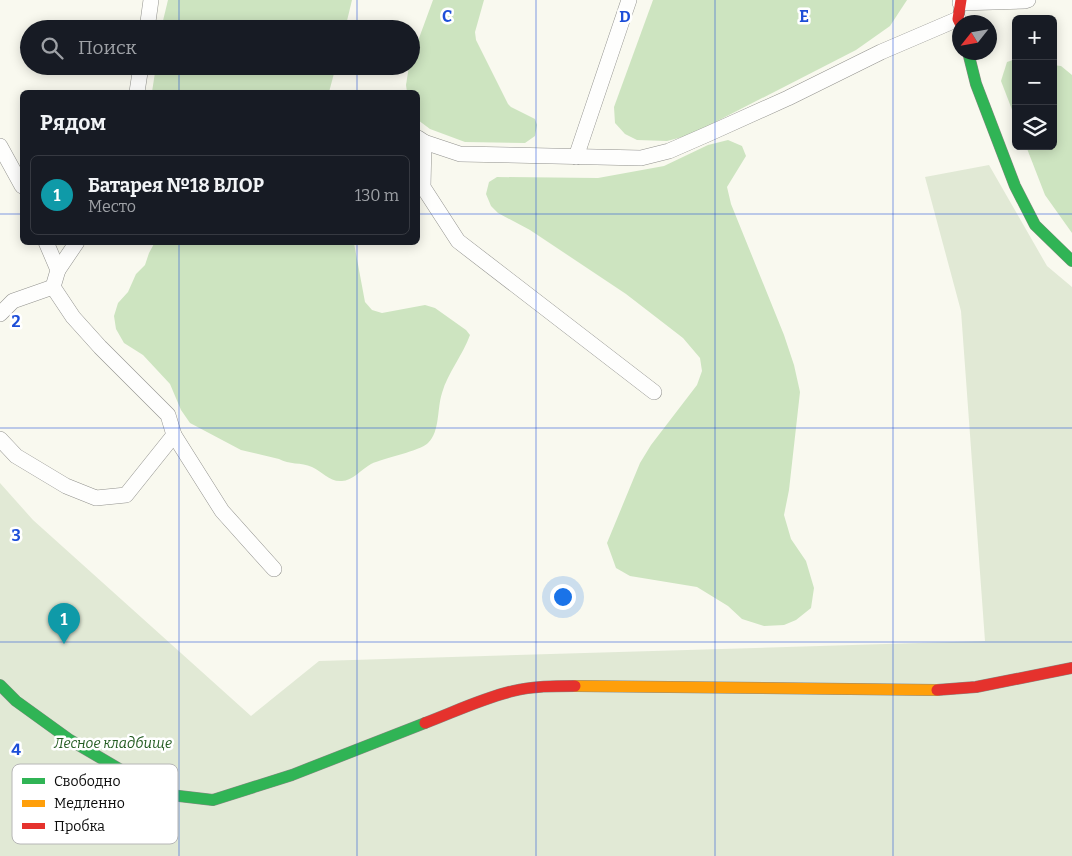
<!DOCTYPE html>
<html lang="ru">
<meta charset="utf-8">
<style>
body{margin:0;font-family:Bitter,serif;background:#20242c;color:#f1f3f6}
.controls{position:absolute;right:15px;top:15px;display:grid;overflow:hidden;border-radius:8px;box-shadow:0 2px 12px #0003}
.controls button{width:45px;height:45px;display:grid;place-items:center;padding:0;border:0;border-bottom:1px solid #363941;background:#171b24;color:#f1f3f6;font:25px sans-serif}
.compass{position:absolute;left:952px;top:15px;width:45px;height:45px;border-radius:50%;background:#171b24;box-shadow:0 2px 12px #0003;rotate:239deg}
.you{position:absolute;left:562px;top:596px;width:18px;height:18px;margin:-12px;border:4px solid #fff;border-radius:50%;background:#1a73e8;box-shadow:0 0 0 8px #1a73e833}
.badge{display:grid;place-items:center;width:32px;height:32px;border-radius:50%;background:#1a73e8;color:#fff;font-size:16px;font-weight:700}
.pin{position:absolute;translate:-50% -41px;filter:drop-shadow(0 1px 2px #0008)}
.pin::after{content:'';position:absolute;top:26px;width:18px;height:15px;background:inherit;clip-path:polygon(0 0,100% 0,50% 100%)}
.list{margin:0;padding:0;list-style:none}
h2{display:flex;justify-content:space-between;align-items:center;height:65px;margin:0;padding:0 20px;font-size:21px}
h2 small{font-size:16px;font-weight:400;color:#9ea1a6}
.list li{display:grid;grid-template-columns:32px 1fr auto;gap:15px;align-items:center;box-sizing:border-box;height:80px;margin:0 10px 10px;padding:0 10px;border:1px solid #363941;border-radius:8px}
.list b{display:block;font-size:19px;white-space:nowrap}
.list p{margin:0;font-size:16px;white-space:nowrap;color:#9ea1a6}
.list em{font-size:16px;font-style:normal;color:#9ea1a6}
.icon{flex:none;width:28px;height:28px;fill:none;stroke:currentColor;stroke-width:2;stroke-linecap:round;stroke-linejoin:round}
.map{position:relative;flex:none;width:1072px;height:856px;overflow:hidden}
.search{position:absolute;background:#171b24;box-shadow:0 2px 12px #0003;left:20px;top:20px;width:400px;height:55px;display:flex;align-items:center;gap:12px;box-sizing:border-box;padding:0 18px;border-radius:28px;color:#9ea1a6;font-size:19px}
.panel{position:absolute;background:#171b24;box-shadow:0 2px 12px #0003;left:20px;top:90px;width:400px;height:155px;border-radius:8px}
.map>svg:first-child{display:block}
.forest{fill:#cde4c0}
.cemetery{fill:#e1e9d5}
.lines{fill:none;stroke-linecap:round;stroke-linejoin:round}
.lane-casing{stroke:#92928e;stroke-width:16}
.fast-casing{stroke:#898984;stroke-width:12}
.slow-casing{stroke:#898984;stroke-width:12}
.jam-casing{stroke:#898984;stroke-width:12}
.lane{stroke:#fefefd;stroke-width:15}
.fast{stroke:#30b455;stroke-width:11}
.slow{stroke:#ff9f0a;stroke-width:11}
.jam{stroke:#e5322d;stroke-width:11}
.grid{fill:none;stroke:#1d4ed8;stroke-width:1;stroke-opacity:0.55}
.labels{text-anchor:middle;stroke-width:5;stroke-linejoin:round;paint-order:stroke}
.park-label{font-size:14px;font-style:italic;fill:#245c22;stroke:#fff}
.key{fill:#fff;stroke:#b6b6b6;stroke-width:1}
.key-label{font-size:14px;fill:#0b0b0b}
.grid-label{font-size:16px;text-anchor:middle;font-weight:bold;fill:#1d4ed8;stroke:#fff;stroke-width:5;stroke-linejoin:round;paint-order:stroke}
</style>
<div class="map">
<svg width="1072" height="856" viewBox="0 0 1072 856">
<rect width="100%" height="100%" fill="#f9f9ef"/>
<g class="forest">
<polygon points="168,0 352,0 345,29 161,29"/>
<polygon points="433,0 484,0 475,32 476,40 508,104 511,107 535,119 537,125 535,136 525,143 465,142 430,129 418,120 418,92 407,92 406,85 409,66 411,66 411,60"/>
<polygon points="653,0 907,0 890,26 856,50 690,135 667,141 637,140 625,134 615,123 614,107"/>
<polygon points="1016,59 1016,120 1001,81 1007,62"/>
<polygon points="1053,65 1061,66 1072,75 1072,233 1045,195 1026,146 1053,146"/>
<polygon points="156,66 336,66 329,92 152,92"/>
<polygon points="728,140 742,146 746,156 727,187 731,204 784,335 794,365 800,392 789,490 784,515 791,539 806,561 814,588 811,608 796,620 784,625 764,626 742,619 728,606 697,587 630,576 616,568 607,543 640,463 651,445 697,385 702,371 700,358 683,338 626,294 530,230 498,213 491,206 486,194 489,182 497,177 598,178 664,166 708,145"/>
<path d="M155,242L354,243L365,302L372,310L382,313L425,305L435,308L466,330L470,335C463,355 448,372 442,393C437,408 440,432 428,443C420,451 384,458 371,464C362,469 352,481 342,481C329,482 323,472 312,467C301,462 289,465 279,459L241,450L190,423L181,410L170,384L143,355L124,343L116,329L114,316L118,303L128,292L136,274L145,265L149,253Z"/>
</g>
<polygon class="cemetery" points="989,165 1047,266 1072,287 1072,856 0,856 0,483 33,520 251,716 319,661 985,641 961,311 925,177"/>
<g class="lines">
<defs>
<g id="lane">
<polyline points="960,3 1025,1 1028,0"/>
<polyline points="147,29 151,0"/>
<polyline points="137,92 141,66"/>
<polyline points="418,138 424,142 460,154 641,158 669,151 708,134 788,98 881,52 958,19"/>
<polyline points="424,142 423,187 458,241 654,392"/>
<polyline points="0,146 22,186"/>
<polyline points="576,157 629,0"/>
<polyline points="46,242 58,270 53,287"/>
<polyline points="58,270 77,242"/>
<polyline points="0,314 13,301 53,287"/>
<polyline points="174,435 222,511 274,569"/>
<polyline points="0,439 16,456 66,486 96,498 126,495 174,435 168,415 100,347 73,317 53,287"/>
</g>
<g id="fast">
<polyline points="968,52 976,84 1015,186 1035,225 1072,261"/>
<polyline points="0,685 16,701 70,740 162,794 213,800 292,775 425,723"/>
</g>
<polyline id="slow" points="575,686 937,690"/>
<g id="jam">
<polyline points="960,23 958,19 961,0"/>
<polyline points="937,690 976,687 1072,668"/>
<path d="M425,723C454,712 483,698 513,691C533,686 554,686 575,686"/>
</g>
</defs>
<use href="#lane" class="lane-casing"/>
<use href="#fast" class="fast-casing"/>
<use href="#slow" class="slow-casing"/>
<use href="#jam" class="jam-casing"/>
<use href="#lane" class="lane"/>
<use href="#fast" class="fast"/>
<use href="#slow" class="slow"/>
<use href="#jam" class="jam"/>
</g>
<path class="grid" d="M179,0V29M357,0V29M536,0V856M715,0V856M893,0V856M179,66V92M357,66V92M0,214H22M418,214H1072M179,242V856M357,242V856M0,428H1072M0,642H1072"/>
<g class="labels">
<g class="park-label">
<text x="113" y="748">Лесное кладбище</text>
</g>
</g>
<rect x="12" y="764" width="166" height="80" rx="8" class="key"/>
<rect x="22" y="778" width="23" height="6" fill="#30b455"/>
<rect x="22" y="800" width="23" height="7" fill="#ff9f0a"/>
<rect x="22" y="823" width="23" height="6" fill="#e5322d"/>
<g class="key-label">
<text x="54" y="786">Свободно</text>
<text x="54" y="808">Медленно</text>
<text x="54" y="831">Пробка</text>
</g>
<g class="grid-label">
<text x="447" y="22">C</text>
<text x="625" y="22">D</text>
<text x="804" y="22">E</text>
<text x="16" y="327">2</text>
<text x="16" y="541">3</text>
<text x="16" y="755">4</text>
</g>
</svg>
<div class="controls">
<button>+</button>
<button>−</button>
<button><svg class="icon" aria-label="layers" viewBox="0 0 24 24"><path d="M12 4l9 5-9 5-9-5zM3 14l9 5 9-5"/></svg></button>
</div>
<svg class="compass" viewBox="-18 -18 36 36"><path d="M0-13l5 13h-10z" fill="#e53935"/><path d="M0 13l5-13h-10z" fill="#9ea1a6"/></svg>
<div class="you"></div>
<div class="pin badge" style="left:64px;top:644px;background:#0f9aa8">1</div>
<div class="search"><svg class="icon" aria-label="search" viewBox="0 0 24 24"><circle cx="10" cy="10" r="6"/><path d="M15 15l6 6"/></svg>Поиск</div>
<section class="panel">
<h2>Рядом<small></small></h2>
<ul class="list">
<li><span class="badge" style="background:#0f9aa8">1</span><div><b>Батарея №18 ВЛОР</b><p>Место</p></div><em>130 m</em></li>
</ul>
</section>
</div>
